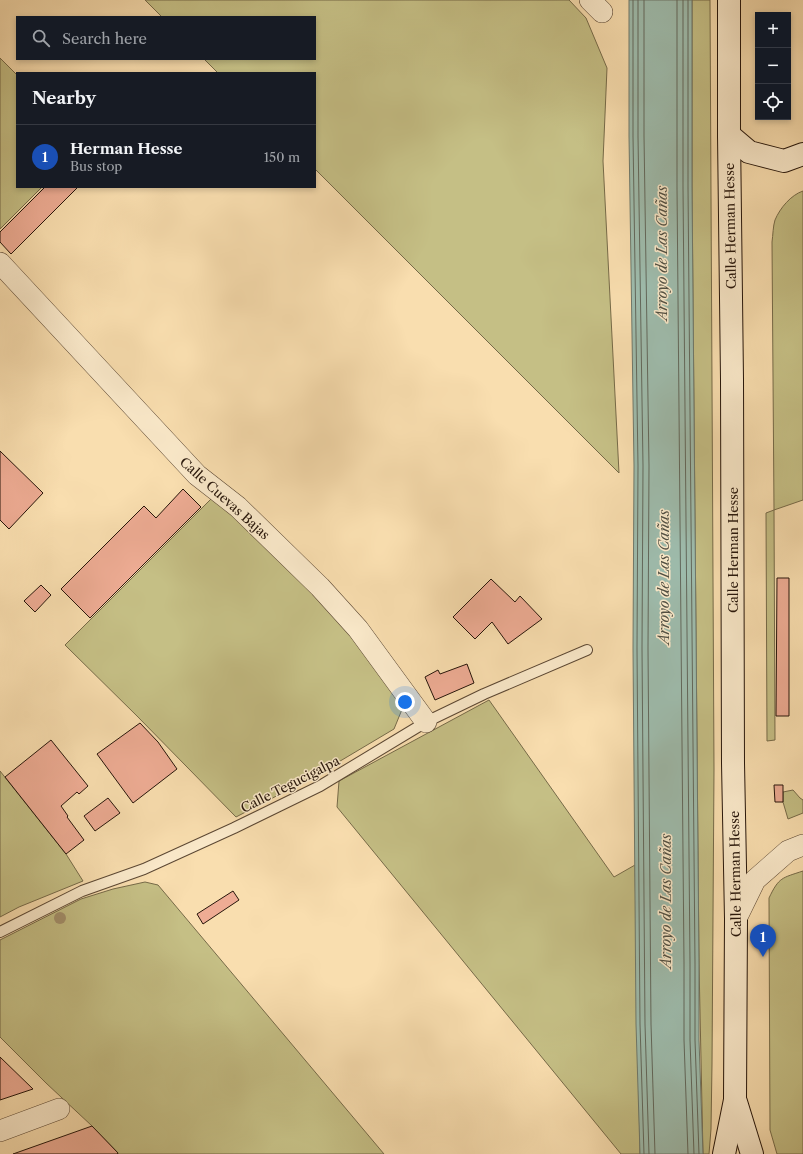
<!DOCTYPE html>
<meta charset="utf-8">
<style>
body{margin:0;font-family:"Libre Caslon Text",serif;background:#20242c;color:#f1f3f6}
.controls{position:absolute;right:12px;top:12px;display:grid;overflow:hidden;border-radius:0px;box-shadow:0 2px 6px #0003}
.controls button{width:36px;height:36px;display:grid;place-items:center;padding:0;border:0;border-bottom:1px solid #363941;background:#171b24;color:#f1f3f6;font:20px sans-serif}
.you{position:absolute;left:405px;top:702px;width:14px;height:14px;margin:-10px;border:3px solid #fff;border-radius:50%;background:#1a73e8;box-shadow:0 0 0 6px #1a73e833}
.badge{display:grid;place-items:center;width:26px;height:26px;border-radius:50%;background:#7c3aed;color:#fff;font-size:13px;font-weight:700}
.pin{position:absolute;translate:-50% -33px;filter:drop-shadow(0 1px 2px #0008)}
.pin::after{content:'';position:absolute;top:21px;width:14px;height:12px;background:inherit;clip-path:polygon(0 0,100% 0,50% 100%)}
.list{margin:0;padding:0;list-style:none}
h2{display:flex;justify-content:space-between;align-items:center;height:52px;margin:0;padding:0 16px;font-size:17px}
h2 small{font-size:13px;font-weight:400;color:#9ea1a6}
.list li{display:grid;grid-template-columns:26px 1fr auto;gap:12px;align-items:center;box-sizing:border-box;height:64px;padding:0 16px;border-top:1px solid #363941}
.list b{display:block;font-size:15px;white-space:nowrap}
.list p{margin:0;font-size:13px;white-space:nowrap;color:#9ea1a6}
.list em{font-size:13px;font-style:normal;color:#9ea1a6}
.icon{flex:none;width:22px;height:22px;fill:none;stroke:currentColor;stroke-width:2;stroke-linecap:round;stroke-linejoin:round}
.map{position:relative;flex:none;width:803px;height:1154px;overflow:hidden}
.search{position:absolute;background:#171b24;box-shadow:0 2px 6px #0003;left:16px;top:16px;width:300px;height:44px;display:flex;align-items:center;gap:10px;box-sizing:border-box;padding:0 14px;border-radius:0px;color:#9ea1a6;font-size:15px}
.panel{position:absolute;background:#171b24;box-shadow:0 2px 6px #0003;left:16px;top:72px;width:300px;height:116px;border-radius:0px}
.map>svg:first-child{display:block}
.green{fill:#c5bf85;stroke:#766a48}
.water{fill:#9ebcad;stroke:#6e796c}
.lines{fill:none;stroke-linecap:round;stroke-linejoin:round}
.shore{stroke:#62685c;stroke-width:1}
.building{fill:#eeac94;stroke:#26150a}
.lane-casing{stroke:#5b4733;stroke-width:12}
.street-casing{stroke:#5b4733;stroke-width:22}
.secondary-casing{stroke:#26150a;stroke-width:24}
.lane{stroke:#fbeacb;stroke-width:10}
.street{stroke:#fbeacb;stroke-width:21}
.secondary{stroke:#fbeacb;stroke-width:22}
.tree{fill:#a4906c}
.labels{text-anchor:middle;stroke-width:3;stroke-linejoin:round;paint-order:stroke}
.street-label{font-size:13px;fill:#26150a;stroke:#fbeacb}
.water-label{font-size:14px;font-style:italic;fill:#504f43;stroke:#fbeacb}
</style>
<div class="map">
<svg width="803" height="1154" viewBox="0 0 803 1154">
<rect width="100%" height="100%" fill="#f9deaf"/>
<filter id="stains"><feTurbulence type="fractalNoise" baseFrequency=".005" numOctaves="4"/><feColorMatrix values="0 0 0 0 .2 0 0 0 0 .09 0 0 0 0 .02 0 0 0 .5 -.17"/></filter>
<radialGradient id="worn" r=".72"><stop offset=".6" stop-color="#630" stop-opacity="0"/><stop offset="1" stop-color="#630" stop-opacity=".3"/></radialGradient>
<g class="green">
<polygon points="145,0 569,0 586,18 607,68 603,161 619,473 315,169 315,73 218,73 204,59 315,59 315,17 162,17"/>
<polygon points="692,0 710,0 714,769 712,1064 711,1129 709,1154 703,1154 699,964 692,187"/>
<polygon points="0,58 17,75 17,187 42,187 0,229"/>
<path d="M803,191V500L774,510L775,740L767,741L766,513L774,510L772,242C773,235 773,226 775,220C780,208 791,195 803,191Z"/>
<polygon points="213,497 352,631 403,707 394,729 315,776 236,817 138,717 65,645"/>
<polygon points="489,700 614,877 635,865 640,1154 621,1154 337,807 339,781"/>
<polygon points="0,771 66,854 83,881 19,907 0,917"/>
<polygon points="793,790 800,798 803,800 803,813 788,819 783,802 783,792"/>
<path d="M803,871V1154H777L770,1130L769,898C779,877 782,878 803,871Z"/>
<polygon points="145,882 158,885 384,1154 119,1154 92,1126 46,1083 0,1037 0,940 81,899 113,889"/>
</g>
<polygon class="water" points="629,0 692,0 692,187 699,964 699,1040 703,1154 640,1154 636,1024 633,648 634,466 629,136"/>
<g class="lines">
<g class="shore">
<polyline points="633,0 633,136 638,466 637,648 640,1024 644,1154"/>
<polyline points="638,0 638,136 643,466 642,648 645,1024 649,1154"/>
<polyline points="644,0 644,136 649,466 648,648 651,1024 655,1154"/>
<polyline points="677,0 677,187 684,964 684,1040 688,1154"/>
<polyline points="683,0 683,187 690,964 690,1040 694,1154"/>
<polyline points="688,0 688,187 695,964 695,1040 699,1154"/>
</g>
</g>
<g class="building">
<polygon points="45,187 78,187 11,254 0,242 0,232"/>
<polygon points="0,451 43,493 9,529 0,520"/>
<polygon points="183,489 201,507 90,618 61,589 144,506 156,518"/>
<polygon points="777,578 789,578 789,716 776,716"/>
<polygon points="491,579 515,602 520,596 542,619 508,644 492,622 475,639 453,617"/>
<polygon points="41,585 51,595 35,612 24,601"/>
<polygon points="467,664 474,683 435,700 425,677 438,670 440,674"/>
<polygon points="140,723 158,742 177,769 133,803 97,754"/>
<polygon points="51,740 88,786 79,794 77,792 61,806 68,816 67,817 84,840 66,854 5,777"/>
<polygon points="774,785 783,785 783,802 775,802"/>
<polygon points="108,798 120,813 95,831 84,816"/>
<polygon points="233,891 239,900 203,924 197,914"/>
<polygon points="0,1057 33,1089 0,1100"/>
<polygon points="92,1126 118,1153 117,1154 13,1154"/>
</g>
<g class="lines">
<defs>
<polyline id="lane" points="0,932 82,891 144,869 234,828 320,786 426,722 484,694 587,650"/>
<g id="street">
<polyline points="590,0 602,12"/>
<polyline points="0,263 197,475 238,507 320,587 358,629 426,722"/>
<polyline points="736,919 755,880 788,851 803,845"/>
<polyline points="0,1131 59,1109"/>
</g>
<g id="secondary">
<polyline points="729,135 749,152 784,161 803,154"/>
<polyline points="736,1102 752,1154"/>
<polyline points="724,1154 735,1100 736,919 733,763 732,379 729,135 729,0"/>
</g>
</defs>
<use href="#lane" class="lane-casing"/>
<use href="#street" class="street-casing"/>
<use href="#secondary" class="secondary-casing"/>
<use href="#lane" class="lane"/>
<use href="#street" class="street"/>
<use href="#secondary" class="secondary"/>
</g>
<circle class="tree" cx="60" cy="918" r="6"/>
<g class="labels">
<g class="street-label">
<text transform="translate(730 226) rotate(-91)" y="5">Calle Herman Hesse</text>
<text transform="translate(225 498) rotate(42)" y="5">Calle Cuevas Bajas</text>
<text transform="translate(733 550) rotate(-90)" y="5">Calle Herman Hesse</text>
<text transform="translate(290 784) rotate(-27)" y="5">Calle Tegucigalpa</text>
<text transform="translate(735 874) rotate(-91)" y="5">Calle Herman Hesse</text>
</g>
<g class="water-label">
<text transform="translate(662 253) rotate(-90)" y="5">Arroyo de Las Cañas</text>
<text transform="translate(664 577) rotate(-90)" y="5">Arroyo de Las Cañas</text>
<text transform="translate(666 901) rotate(-90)" y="5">Arroyo de Las Cañas</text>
</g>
</g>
<rect width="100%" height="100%" filter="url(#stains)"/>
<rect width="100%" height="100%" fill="url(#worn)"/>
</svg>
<div class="controls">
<button>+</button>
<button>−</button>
<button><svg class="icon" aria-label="locate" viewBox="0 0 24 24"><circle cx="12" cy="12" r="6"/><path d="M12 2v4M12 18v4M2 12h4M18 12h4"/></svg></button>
</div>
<div class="you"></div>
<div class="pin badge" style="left:763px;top:957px;background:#1a4fb4">1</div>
<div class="search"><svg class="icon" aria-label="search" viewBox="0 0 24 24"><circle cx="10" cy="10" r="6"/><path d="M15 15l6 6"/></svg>Search here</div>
<section class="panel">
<h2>Nearby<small></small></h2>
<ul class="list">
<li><span class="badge" style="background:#1a4fb4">1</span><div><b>Herman Hesse</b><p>Bus stop</p></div><em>150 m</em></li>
</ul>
</section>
</div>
